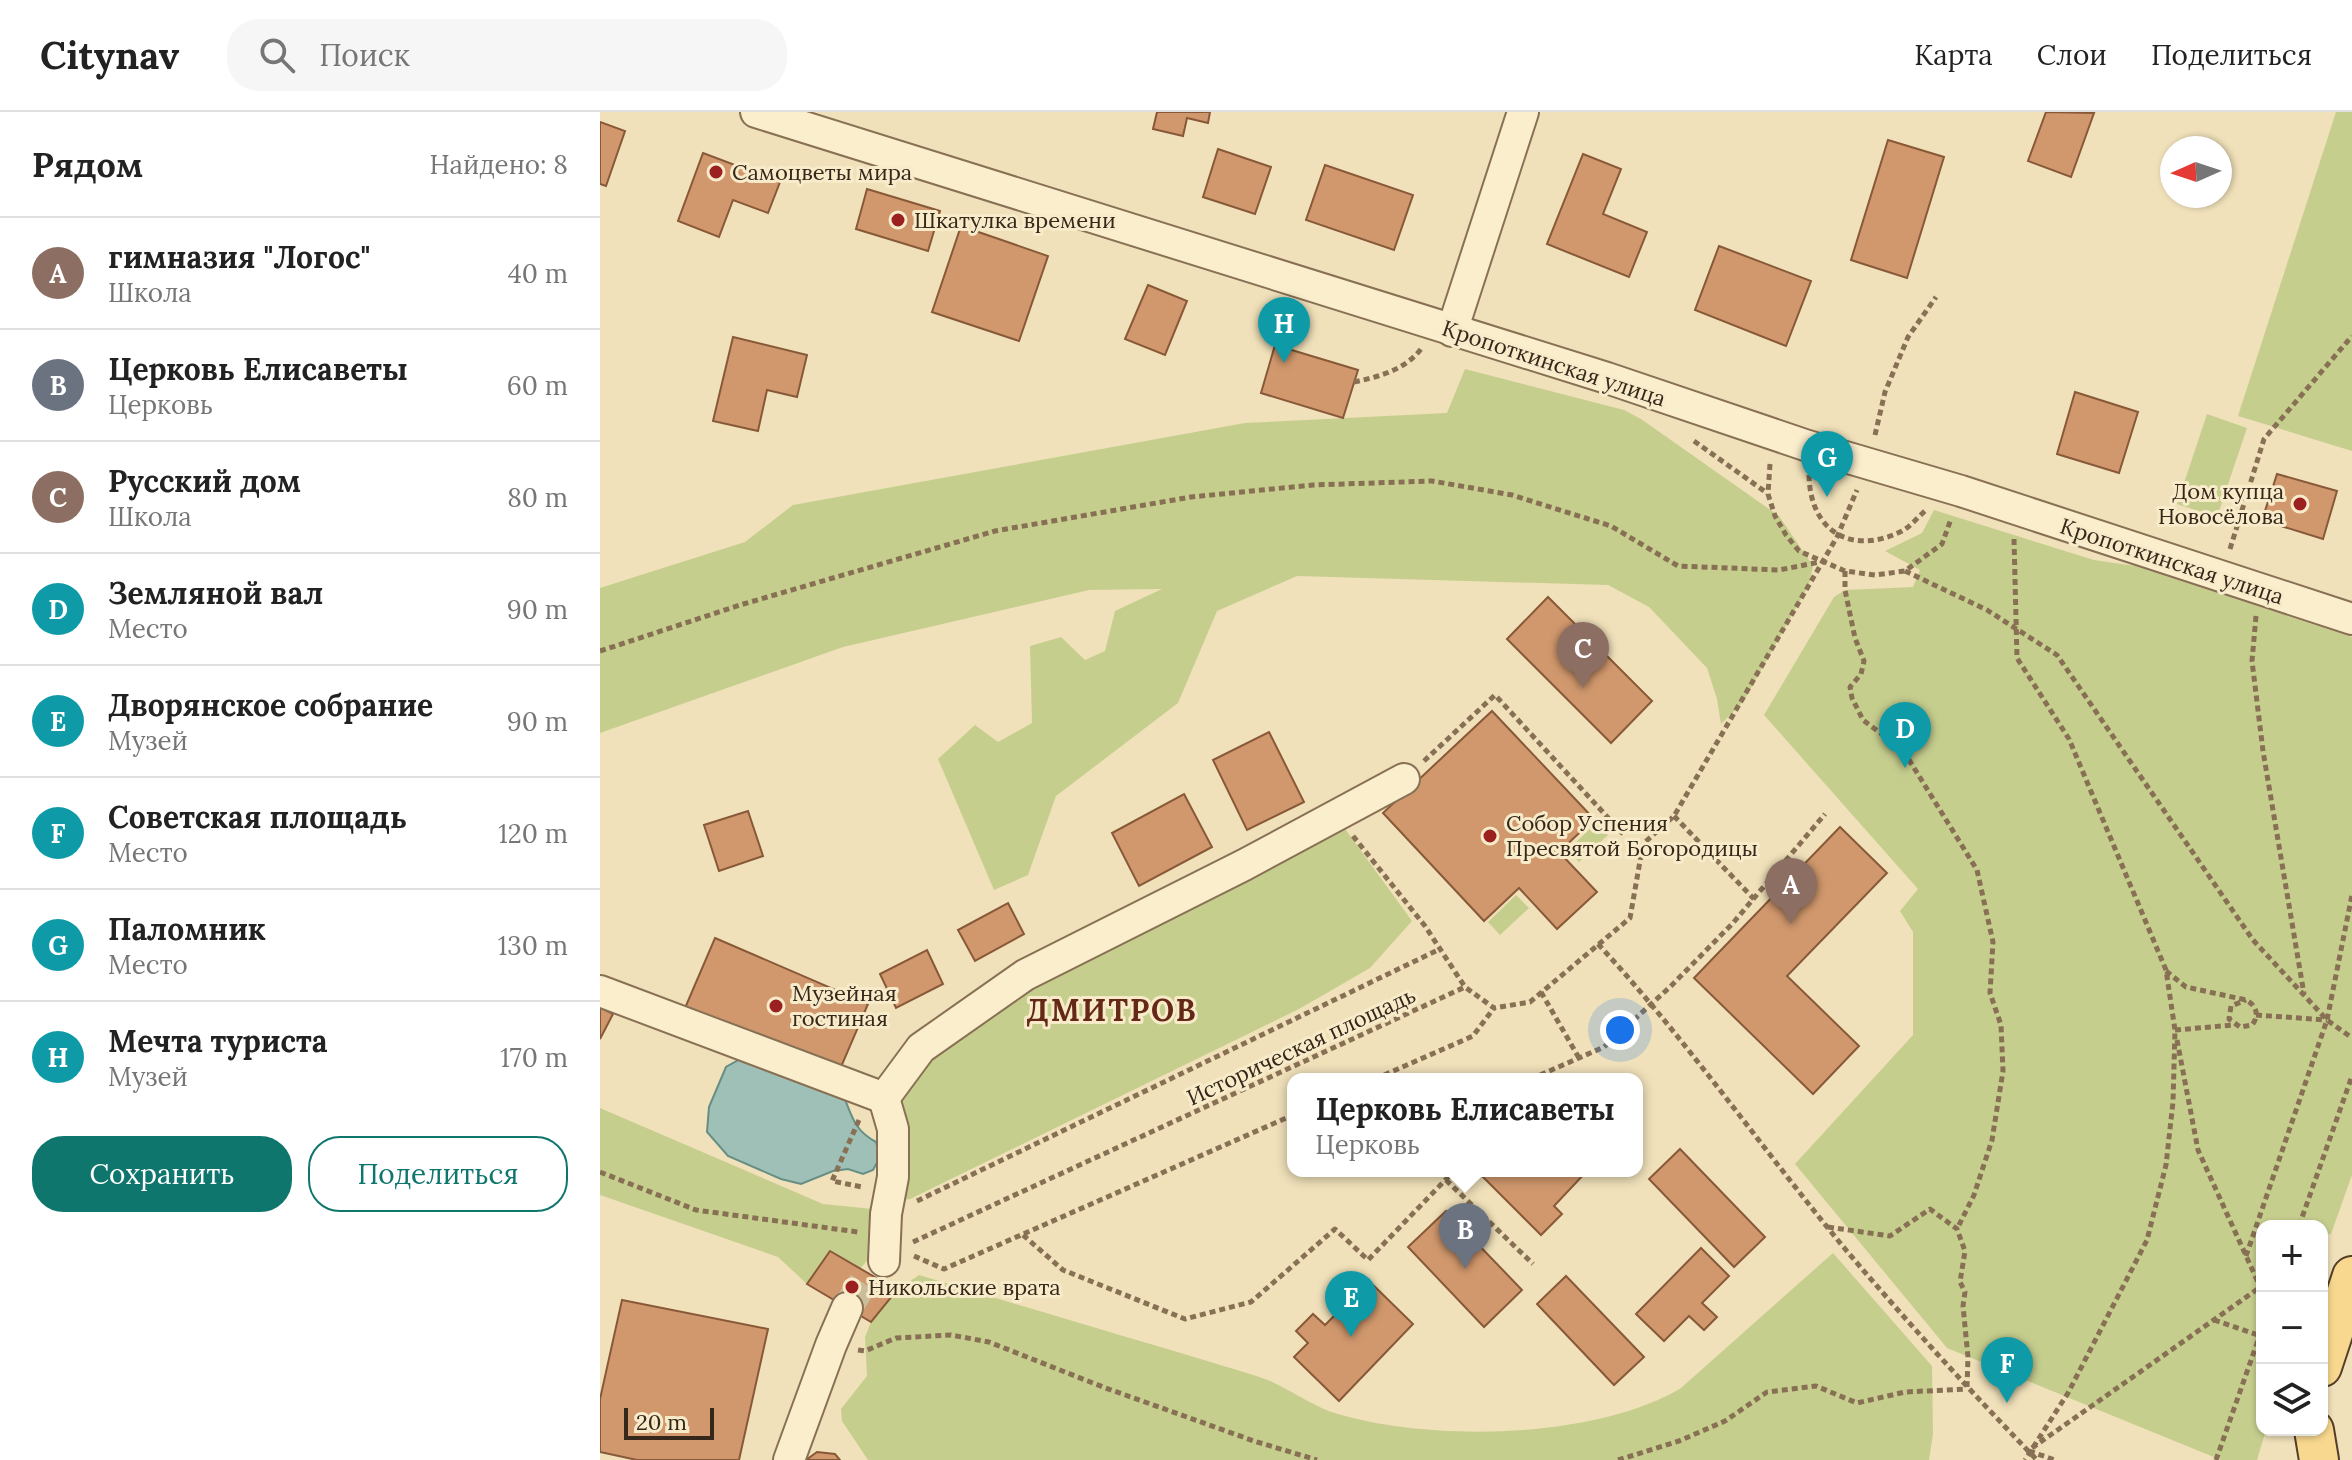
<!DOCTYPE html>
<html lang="ru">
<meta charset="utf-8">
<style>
body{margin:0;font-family:Lora,serif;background:#f6f6f6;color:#222}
.controls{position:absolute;right:24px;bottom:24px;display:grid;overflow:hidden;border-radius:16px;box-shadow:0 2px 6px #0004}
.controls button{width:72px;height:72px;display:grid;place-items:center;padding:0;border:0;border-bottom:2px solid #e0e0e0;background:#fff;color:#222;font:40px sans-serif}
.compass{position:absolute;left:1560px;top:24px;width:72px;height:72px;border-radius:50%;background:#fff;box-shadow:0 2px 6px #0004;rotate:267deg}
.scale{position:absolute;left:24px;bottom:20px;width:90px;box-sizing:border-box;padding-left:8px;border:4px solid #35271a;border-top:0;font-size:22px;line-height:28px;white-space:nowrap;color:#35271a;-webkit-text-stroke:6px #f7ebca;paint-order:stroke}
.you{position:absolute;left:1020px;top:918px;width:28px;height:28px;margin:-20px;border:6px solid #fff;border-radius:50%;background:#1a73e8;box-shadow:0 0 0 12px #1a73e833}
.badge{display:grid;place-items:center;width:52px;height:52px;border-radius:50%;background:#0f766e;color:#fff;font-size:26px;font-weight:700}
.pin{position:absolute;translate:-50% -66px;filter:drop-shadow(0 2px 4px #0008)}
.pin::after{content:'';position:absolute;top:42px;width:28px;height:24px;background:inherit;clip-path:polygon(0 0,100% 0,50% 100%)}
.popup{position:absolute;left:687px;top:961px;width:356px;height:104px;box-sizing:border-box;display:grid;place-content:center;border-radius:16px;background:#fff;filter:drop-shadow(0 2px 6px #0005);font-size:26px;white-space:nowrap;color:#767676}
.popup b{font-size:30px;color:#222}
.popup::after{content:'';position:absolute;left:50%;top:100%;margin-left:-16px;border:16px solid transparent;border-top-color:#fff}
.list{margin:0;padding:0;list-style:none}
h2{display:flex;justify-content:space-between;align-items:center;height:104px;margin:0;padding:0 32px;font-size:34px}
h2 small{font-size:26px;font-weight:400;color:#767676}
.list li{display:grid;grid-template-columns:52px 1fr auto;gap:24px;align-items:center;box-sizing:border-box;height:112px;padding:0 32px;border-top:2px solid #e0e0e0}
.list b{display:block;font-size:30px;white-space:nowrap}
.list p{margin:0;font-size:26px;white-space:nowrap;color:#767676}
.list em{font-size:26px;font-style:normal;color:#767676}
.actions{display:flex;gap:16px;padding:24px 32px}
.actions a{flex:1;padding:18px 0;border:2px solid #0f766e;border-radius:32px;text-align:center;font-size:28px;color:#0f766e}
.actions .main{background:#0f766e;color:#fff}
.icon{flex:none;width:44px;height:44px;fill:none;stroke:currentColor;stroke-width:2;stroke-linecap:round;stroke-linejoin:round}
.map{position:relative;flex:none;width:1752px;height:1348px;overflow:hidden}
header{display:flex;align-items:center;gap:48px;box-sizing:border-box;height:112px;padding:0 40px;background:#fff;border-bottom:2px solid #e0e0e0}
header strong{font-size:38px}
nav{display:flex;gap:44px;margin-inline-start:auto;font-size:28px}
.search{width:560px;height:72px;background:#f6f6f6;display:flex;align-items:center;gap:20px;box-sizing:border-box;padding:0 28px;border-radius:32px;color:#767676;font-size:30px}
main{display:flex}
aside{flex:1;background:#fff}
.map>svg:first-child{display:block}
.green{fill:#c6ce8e}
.water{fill:#9fc0b7;stroke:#668e84;stroke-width:2}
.building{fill:#d1986d;stroke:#885938;stroke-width:2}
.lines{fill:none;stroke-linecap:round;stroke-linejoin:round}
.minor-tunnel{stroke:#cbbc9a;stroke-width:30;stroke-dasharray:30 15;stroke-linecap:butt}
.minor-casing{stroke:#887054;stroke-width:34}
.major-casing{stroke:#543e29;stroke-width:42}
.path{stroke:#887054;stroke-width:5;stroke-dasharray:6 4;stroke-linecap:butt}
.minor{stroke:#fbeecd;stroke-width:30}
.major{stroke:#f7d88e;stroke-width:38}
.poi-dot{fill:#9a2120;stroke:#f7ebca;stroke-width:3}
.labels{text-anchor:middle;stroke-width:6;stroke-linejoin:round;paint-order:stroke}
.poi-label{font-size:22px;fill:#35271a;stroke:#f7ebca;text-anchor:start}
.street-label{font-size:22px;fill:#35271a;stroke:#f7ebca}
.district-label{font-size:30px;font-weight:bold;letter-spacing:2px;fill:#652817;stroke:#f7ebca}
</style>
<header>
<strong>Citynav</strong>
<div class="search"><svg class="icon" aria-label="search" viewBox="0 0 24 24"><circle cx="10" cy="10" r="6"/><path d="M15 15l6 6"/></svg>Поиск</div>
<nav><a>Карта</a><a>Слои</a><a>Поделиться</a></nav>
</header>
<main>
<aside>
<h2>Рядом<small>Найдено: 8</small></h2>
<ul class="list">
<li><span class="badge" style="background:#8d6e63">A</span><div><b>гимназия &quot;Логос&quot;</b><p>Школа</p></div><em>40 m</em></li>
<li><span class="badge" style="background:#6b7280">B</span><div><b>Церковь Елиcаветы</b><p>Церковь</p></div><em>60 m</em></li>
<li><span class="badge" style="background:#8d6e63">C</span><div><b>Русский дом</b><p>Школа</p></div><em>80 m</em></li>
<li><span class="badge" style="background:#0f9aa8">D</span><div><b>Земляной вал</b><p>Место</p></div><em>90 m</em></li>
<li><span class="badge" style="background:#0f9aa8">E</span><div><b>Дворянское собрание</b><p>Музей</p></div><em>90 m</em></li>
<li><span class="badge" style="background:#0f9aa8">F</span><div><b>Советская площадь</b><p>Место</p></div><em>120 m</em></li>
<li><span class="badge" style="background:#0f9aa8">G</span><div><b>Паломник</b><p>Место</p></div><em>130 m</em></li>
<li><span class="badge" style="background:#0f9aa8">H</span><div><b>Мечта туриста</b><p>Музей</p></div><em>170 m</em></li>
</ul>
<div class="actions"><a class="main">Сохранить</a><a>Поделиться</a></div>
</aside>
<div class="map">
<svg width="1752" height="1348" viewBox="0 0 1752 1348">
<rect width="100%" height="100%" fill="#f0e1ba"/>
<g class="green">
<polygon points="1736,0 1752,0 1752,339 1638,304"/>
<polygon points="865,257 1024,298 1041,307 1179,404 1213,454 1209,473 1143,590 1121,612 1117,587 1107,556 1049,495 1008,473 697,464 617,499 578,591 456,684 428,763 394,778 338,647 375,613 398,630 432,611 430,534 461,525 485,548 505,539 515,499 562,477 489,478 243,535 0,621 0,476 145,430 193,393 645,311 847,301"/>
<polygon points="1607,302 1647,316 1617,405 1577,392"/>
<polygon points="1334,398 1494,448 1535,454 1752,525 1752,1063 1731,1122 1722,1123 1722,1114 1662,1114 1662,1318 1666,1318 1657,1348 1621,1348 1347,1236 1195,1052 1313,923 1313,820 1300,799 1318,777 1164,603 1234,485 1245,478 1313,475 1320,458 1285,439 1322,421"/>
<polygon points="996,711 1008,723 979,750 968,738"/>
<polygon points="743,714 812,809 770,856 699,897 310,1087 301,1088 296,973 445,857 627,779"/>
<polygon points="916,783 929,796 900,823 888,810"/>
<polygon points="0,996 223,1092 273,1097 275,1139 260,1157 230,1139 207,1172 178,1145 0,1083"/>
<path d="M1233,1141L1332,1254L1333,1322L1329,1348H268L242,1309L241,1297L267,1264L265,1225L271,1210L297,1178L319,1163C422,1194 524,1224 627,1255C640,1259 655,1263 668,1268C691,1278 714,1295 738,1302C833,1330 996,1327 1081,1276Z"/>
</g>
<path class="water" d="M149,942L241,978C252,1002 252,1017 276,1030L280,1045L273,1058L263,1062L248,1057L233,1059L201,1072L181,1067L128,1044L107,1020L109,995L126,955Z"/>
<g class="building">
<polygon points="557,0 610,0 608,11 587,6 583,24 553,17"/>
<polygon points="1446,0 1494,1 1471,65 1428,49"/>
<polygon points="0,10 25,19 6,74 0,72"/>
<polygon points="1288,28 1344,45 1307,166 1251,148"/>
<polygon points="618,37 671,55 655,102 603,85"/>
<polygon points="103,41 180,70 168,101 133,88 119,125 78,109"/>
<polygon points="983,42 1021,57 1003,102 1047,120 1029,165 947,132"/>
<polygon points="725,53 813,83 794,138 706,108"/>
<polygon points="267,77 340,99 328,139 256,117"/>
<polygon points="361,114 448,144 419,229 332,200"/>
<polygon points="1119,134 1211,169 1186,234 1095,198"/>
<polygon points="548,173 587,189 565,243 525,227"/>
<polygon points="133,225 207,243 197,285 167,278 158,319 113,309"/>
<polygon points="675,233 758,258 743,306 661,281"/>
<polygon points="1475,280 1538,300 1519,361 1457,342"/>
<polygon points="1677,362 1737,379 1723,427 1662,408"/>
<polygon points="948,485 1052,589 1011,631 907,527"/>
<polygon points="892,599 994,707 959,740 997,780 957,817 919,776 884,809 783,701"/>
<polygon points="669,620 704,690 647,718 613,648"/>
<polygon points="584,682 612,735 539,774 512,721"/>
<polygon points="148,699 163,744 119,759 104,713"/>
<polygon points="1240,715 1287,761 1187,864 1259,934 1213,982 1094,866"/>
<polygon points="408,791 424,822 375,849 358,818"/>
<polygon points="115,826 268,892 238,962 85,896"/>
<polygon points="327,838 343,872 296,896 280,862"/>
<polygon points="0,895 13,902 0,927"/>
<polygon points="1080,1037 1165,1125 1134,1155 1049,1067"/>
<polygon points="889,1059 987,1059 954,1094 962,1102 941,1123 883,1065"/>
<polygon points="846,1099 922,1178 884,1215 808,1135"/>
<polygon points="1101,1136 1129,1164 1102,1191 1117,1205 1104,1218 1089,1204 1064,1229 1036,1202"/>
<polygon points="230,1139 297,1178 271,1210 207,1172"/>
<polygon points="966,1164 1044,1245 1014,1273 937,1192"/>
<polygon points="769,1169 813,1212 739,1289 694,1245 708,1231 696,1219 713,1202 725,1213"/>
<polygon points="22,1188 168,1217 139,1348 37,1348 0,1340 0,1287"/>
<polygon points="217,1340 235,1342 240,1348 206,1348"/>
</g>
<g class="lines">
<polyline class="minor-tunnel" points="247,1196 269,1162"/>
<defs>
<g id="minor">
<polyline points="156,0 1007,266 1208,334 1361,379 1752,507"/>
<polyline points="852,219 923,0"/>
<polyline points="0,879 284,986"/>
<polyline points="284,1149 286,1102 293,1065 293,1017 284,986 321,936 425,863 644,753 804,667"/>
<polyline points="189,1348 231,1233 247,1196"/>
</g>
<g id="major">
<polyline points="1722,1255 1752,1164"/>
<polyline points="1714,1318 1719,1348"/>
</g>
</defs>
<use href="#minor" class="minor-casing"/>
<use href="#major" class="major-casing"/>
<g class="path">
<path d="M754,270C778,265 805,258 821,237"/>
<polyline points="1275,323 1285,280 1308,225 1336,185"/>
<polyline points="1094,329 1167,381"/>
<polyline points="1170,352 1168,382 1175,404 1186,423 1199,439 1245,459 1275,463 1305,459 1342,432 1351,407"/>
<path d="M1209,363C1210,420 1252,444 1302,419C1311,414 1318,405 1326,398"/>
<polyline points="1414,427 1417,546 1469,627 1566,858 1575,918 1573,990 1566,1053 1547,1128 1468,1281 1425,1348"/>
<polyline points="1630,437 1664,327 1752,224"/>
<polyline points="1245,459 1245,478 1255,526 1264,549 1261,562 1250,575 1252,586 1263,608 1303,638 1377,758 1393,830 1390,881 1401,913 1403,959 1392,1028 1374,1083 1357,1117"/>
<polyline points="1305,459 1387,498 1457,543 1653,828 1727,908 1752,926"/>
<polyline points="1656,504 1652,549 1663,639 1704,882"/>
<polyline points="0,539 140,493 395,419 591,385 713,373 832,369 912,383 1011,414 1078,454 1179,458 1220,450"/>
<polyline points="824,649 895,583 1024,723"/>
<polyline points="1074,704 1154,787"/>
<polyline points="753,724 825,814 865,875"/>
<path d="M998,832C1087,928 1162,1037 1246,1138C1307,1210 1371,1280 1437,1348"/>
<path d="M1566,859L1586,875L1646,888C1656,893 1660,903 1652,913L1640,915L1629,907L1631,894L1646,888"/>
<polyline points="941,880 979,946"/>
<polyline points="1656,903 1727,908"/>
<polyline points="1575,918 1634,913"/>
<polyline points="1577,928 1598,1038 1662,1179"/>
<polyline points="775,967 873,924 894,896"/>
<polyline points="931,967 1004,935 1070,875 1133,811 1225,702"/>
<polyline points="259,1008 232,1069 262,1075"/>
<polyline points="0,1060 96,1098 258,1120"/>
<polyline points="846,1068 933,1152"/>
<polyline points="317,1089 840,837"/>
<polyline points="1699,1114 1752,964"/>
<polyline points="1228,1115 1290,1124 1330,1097 1357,1117 1365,1139 1360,1170 1365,1180 1363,1194 1368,1245 1367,1275"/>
<polyline points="423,1123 463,1158 585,1207 651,1190 735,1117 768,1148 854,1059"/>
<polyline points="313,1130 865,875 894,896 930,890 1030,806 1043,732 1074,704 1237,425 1257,378"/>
<polyline points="314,1144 344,1157 693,1003"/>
<polyline points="1646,1144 1727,908 1752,783"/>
<polyline points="1614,1208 1661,1224"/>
<polyline points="258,1238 265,1239 296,1226 351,1223 389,1230 503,1275 654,1329 717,1348"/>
<polyline points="1432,1336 1662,1174"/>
<polyline points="1429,1339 1455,1348"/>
<polyline points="1018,1348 1079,1329 1125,1309 1167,1280 1216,1274 1257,1291 1305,1280 1366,1277"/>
<polyline points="1616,1348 1662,1217"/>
</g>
<use href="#minor" class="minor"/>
<use href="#major" class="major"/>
</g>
<g class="poi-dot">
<circle cx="116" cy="60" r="8"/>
<circle cx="298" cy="108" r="8"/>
<circle cx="1700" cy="392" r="8"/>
<circle cx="890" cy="724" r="8"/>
<circle cx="176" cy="894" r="8"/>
<circle cx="252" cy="1175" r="8"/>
</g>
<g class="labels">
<g class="poi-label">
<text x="132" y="68">Самоцветы мира</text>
<text x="314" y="116">Шкатулка времени</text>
<text x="1684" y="387" text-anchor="end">Дом купца<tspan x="1684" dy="25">Новосёлова</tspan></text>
<text x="906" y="719">Собор Успения<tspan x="906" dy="25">Пресвятой Богородицы</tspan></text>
<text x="192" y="889">Музейная<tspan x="192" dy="25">гостиная</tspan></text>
<text x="268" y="1183">Никольские врата</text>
</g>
<g class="street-label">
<text transform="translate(954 251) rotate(18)" y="8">Кропоткинская улица</text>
<text transform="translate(1572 449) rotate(18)" y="8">Кропоткинская улица</text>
<text transform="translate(701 934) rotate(-25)" y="8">Историческая площадь</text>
</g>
<g class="district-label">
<text x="512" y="909">ДМИТРОВ</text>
</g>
</g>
</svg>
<div class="controls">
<button>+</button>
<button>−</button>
<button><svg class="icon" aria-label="layers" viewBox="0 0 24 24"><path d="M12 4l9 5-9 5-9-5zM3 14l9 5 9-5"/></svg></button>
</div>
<svg class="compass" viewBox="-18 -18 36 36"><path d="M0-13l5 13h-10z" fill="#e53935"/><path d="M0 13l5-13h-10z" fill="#767676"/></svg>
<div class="scale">20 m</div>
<div class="you"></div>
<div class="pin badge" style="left:1191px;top:812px;background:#8d6e63">A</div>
<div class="pin badge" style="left:865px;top:1157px;background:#6b7280">B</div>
<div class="popup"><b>Церковь Елиcаветы</b>Церковь</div>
<div class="pin badge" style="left:983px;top:576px;background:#8d6e63">C</div>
<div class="pin badge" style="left:1305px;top:656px;background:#0f9aa8">D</div>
<div class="pin badge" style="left:751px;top:1225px;background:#0f9aa8">E</div>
<div class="pin badge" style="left:1407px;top:1291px;background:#0f9aa8">F</div>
<div class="pin badge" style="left:1227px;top:385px;background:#0f9aa8">G</div>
<div class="pin badge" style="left:684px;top:251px;background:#0f9aa8">H</div>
</div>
</main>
